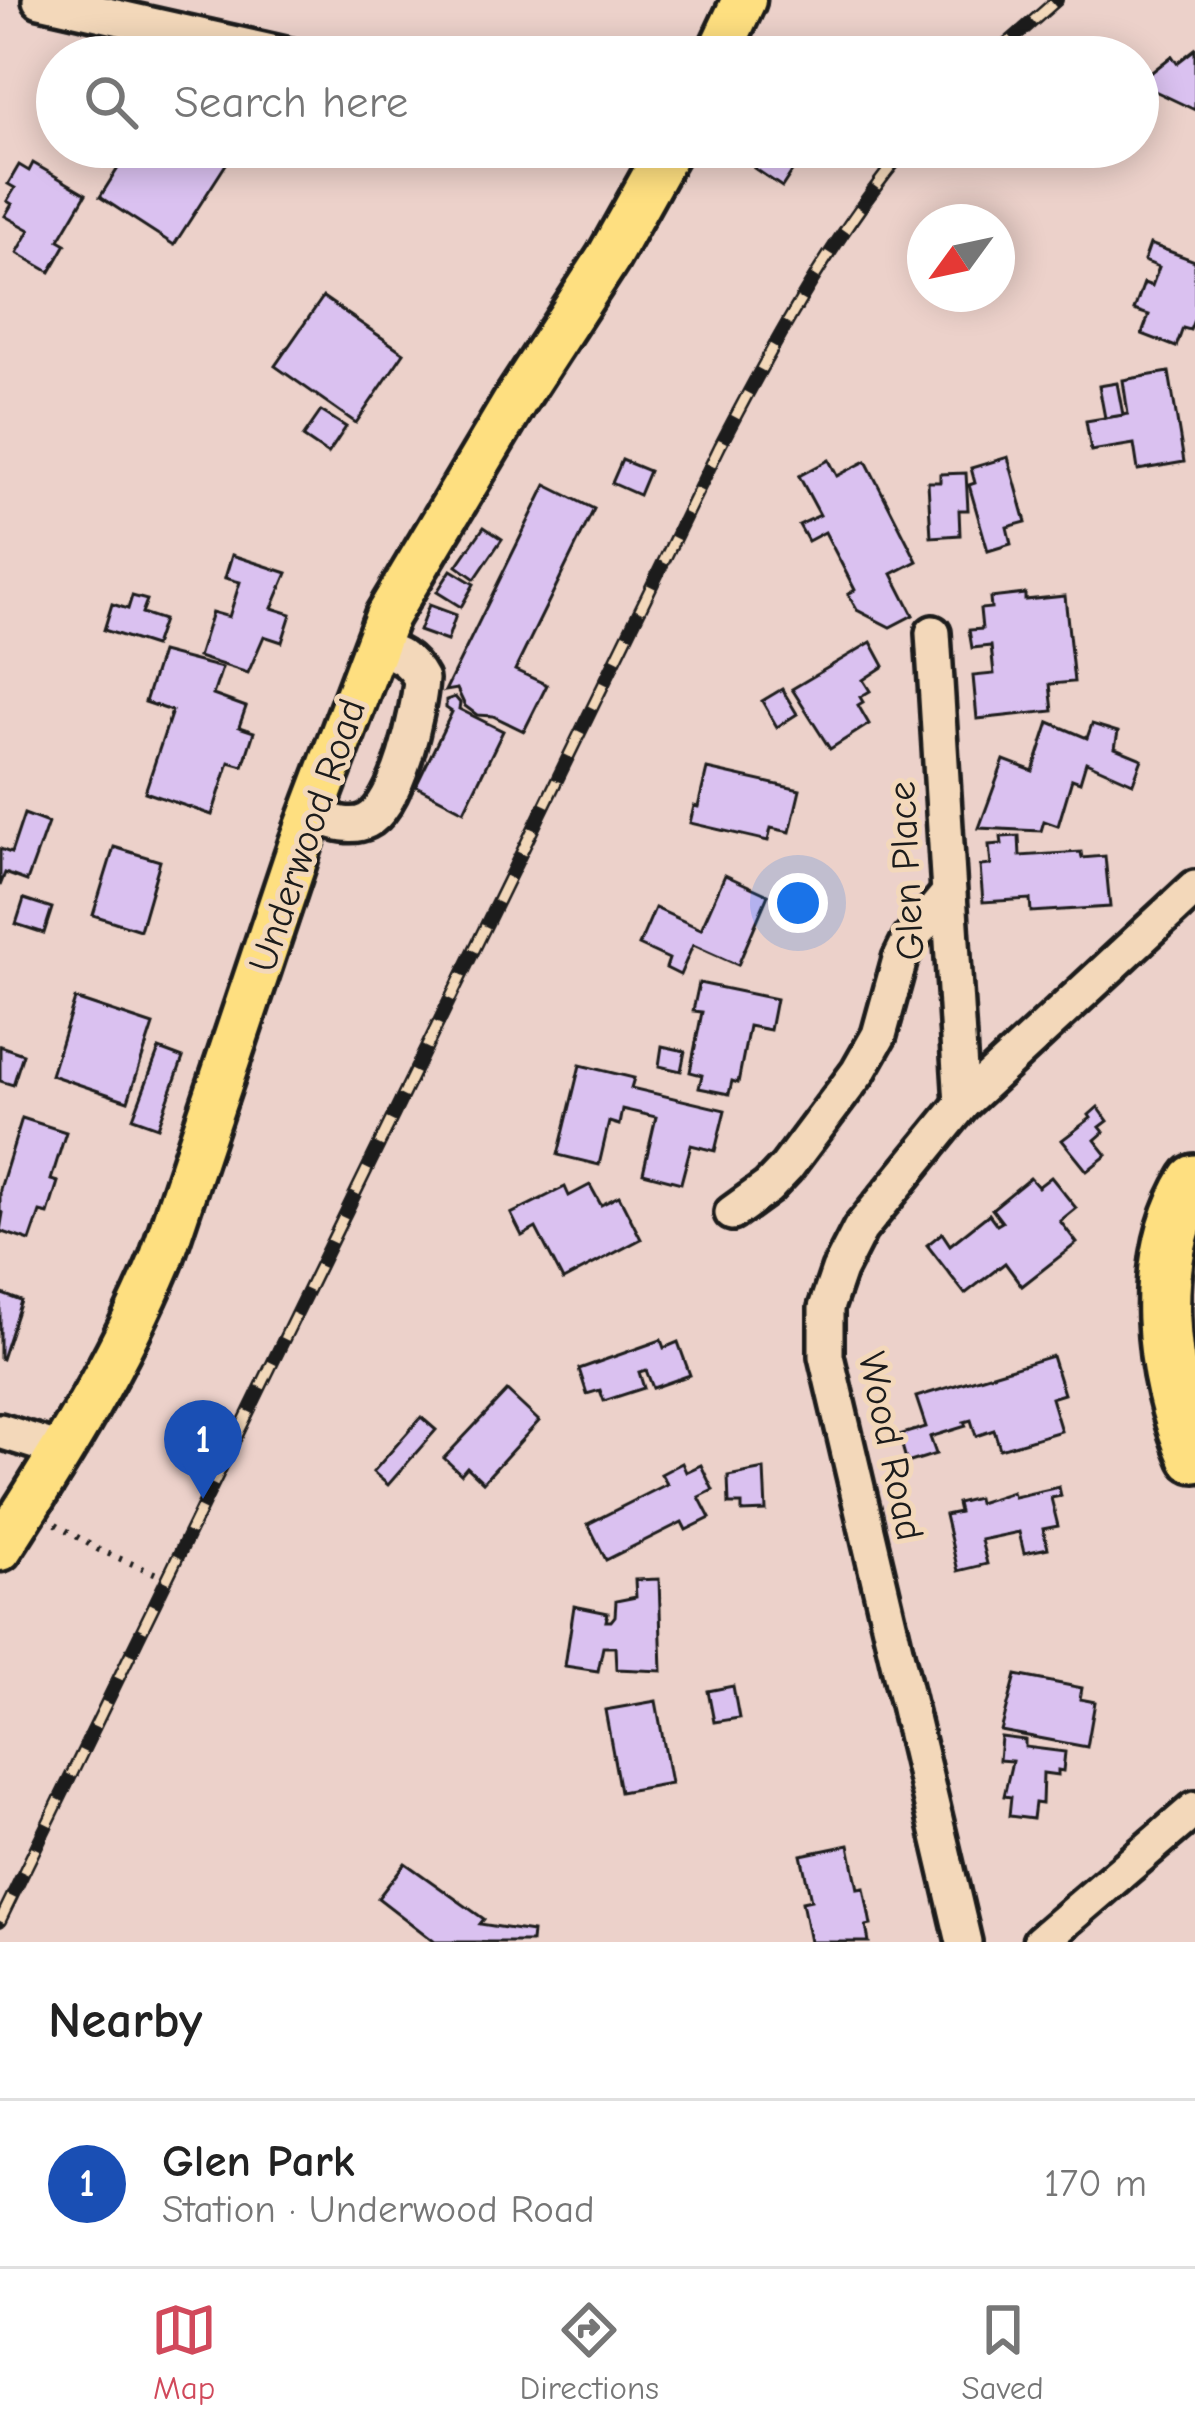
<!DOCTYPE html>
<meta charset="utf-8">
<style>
body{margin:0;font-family:"Comic Neue",sans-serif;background:#f2f2f2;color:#222}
.compass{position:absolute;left:907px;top:204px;width:108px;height:108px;border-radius:50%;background:#fff;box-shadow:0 6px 30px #0003;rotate:237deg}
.you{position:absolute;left:798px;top:903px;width:42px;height:42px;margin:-30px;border:9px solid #fff;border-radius:50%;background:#1a73e8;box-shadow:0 0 0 18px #1a73e833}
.badge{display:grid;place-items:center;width:78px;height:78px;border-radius:50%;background:#d1495b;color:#fff;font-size:39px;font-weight:700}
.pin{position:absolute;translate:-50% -99px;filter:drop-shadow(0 3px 6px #0008)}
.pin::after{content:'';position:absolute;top:63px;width:42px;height:36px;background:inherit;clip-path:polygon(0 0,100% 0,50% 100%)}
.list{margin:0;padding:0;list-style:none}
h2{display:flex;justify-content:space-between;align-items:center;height:156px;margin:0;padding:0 48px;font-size:51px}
h2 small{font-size:39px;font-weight:400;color:#767676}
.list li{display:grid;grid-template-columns:78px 1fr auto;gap:36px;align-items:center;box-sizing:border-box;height:168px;padding:0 48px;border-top:3px solid #e0e0e0}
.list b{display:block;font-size:45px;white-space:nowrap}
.list p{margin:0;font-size:39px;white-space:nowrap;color:#767676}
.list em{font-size:39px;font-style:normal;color:#767676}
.icon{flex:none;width:66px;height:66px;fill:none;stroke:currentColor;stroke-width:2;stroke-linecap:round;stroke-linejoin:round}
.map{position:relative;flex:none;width:1195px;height:1942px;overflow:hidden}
.search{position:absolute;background:#fff;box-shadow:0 6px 30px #0003;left:36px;right:36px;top:36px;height:132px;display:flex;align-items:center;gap:30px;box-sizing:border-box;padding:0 42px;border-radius:66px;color:#767676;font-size:45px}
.sheet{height:324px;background:#fff}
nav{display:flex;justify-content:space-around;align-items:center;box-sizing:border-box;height:168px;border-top:3px solid #e0e0e0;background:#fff;font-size:33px;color:#767676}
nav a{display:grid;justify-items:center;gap:6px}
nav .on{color:#d1495b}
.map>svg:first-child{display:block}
.building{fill:#dac1f0;stroke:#1c1c1c;stroke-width:3}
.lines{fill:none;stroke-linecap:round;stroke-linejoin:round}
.minor-casing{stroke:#1c1c1c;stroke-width:42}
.major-casing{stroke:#1c1c1c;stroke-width:51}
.highway-casing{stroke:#1c1c1c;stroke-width:60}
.path{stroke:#1c1c1c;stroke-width:6;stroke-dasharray:3 9;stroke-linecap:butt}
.minor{stroke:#f3d8ba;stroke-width:33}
.major{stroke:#fedf80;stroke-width:42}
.highway{stroke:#fedf80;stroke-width:51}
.rail-casing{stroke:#1c1c1c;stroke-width:14}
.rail{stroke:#f3d8ba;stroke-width:9;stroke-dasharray:27;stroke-linecap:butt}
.labels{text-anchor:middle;stroke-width:10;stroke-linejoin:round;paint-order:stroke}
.street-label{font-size:39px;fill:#1c1c1c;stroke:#f3d8ba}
</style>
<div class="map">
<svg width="1195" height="1942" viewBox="0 0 1195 1942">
<rect width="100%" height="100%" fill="#ecd1ca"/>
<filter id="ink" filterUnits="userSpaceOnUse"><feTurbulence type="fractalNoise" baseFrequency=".00833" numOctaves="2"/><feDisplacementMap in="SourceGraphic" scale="24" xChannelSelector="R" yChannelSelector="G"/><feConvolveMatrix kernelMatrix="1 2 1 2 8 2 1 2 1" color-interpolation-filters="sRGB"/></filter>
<g filter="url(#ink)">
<g class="building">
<polygon points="1195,49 1195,110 1138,83 1172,56 1177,63"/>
<polygon points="144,147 152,147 165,156 171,147 237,147 174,245 100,197 127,154 135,160"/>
<polygon points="768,147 808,147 782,187 754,168"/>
<polygon points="33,163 86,194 59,240 66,244 50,272 17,253 30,230 5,216 12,204 7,201 15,188 8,184 19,165 29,171"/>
<polygon points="1150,244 1195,261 1195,317 1190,330 1183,328 1176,347 1142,334 1149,315 1134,310 1144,283 1152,286 1159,267 1144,261"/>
<polygon points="323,297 404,353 356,423 275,366"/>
<polygon points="1169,372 1184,462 1138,470 1134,444 1091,451 1086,421 1128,414 1123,380"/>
<polygon points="1117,383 1123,415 1105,418 1099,386"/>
<polygon points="321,411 346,427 328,454 303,437"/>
<polygon points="1008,457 1026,522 1007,527 1011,544 988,551 969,485 975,483 971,468"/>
<polygon points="622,460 649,471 639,495 612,483"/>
<polygon points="829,460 837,476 866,461 917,561 892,574 913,615 890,627 857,610 848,594 855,590 825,532 808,541 799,525 820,515 799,476"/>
<polygon points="966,473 968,510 959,510 960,535 931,537 928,482 940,482 940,474"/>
<polygon points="546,485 594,509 515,670 547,685 524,731 493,716 477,715 465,706 457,689 445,691"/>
<polygon points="484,527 502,539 475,579 457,566"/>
<polygon points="232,555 287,573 272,608 291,614 282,642 264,636 248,673 198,657 212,612 229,617 240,582 225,578"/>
<polygon points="451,570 474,584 461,607 437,592"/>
<polygon points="1025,594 1025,600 1065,596 1074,682 1050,684 1053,711 977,719 973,676 994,674 991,646 972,648 969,630 982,629 980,609 991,608 990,598"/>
<polygon points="132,596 147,600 142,613 163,620 154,646 104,630 112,604 128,609"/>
<polygon points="429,605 456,615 447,641 419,631"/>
<polygon points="871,642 884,666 863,680 870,691 860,697 863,702 858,705 869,724 830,749 792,689"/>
<polygon points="161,652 222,668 213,695 246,707 239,727 254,732 243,766 229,762 212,815 145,792 172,711 145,702"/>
<polygon points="782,689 797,714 777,727 762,701"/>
<polygon points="455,697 460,703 459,709 503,731 464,811 416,786 452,712 446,708 446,700"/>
<polygon points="1049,722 1087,738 1092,724 1118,732 1115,748 1142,759 1133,783 1086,762 1080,782 1072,779 1058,826 1044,821 1041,831 979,828 1004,760 1033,771"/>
<polygon points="707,769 800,790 790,832 771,828 768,841 690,823 694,806 698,807"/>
<polygon points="24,814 48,823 27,881 5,873 0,886 0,849 11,853"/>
<polygon points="1019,836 1020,856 1081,852 1082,858 1105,856 1110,907 1031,912 1030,899 983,902 980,866 991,865 989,845 1002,844 1001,837"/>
<polygon points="114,847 160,861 140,930 93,915"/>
<polygon points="725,875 768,895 738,965 693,945 680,975 666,968 669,959 639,945 655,908 701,929"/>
<polygon points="24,899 52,908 44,933 16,924"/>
<polygon points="699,983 776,999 770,1030 749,1026 738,1083 732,1081 729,1094 699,1088 702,1075 690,1072 702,1012 693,1011"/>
<polygon points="75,999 153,1025 128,1101 51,1075"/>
<polygon points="0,1046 23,1054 13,1085 0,1081"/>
<polygon points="662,1046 685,1051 681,1071 659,1066"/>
<polygon points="159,1049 183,1058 158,1127 133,1118"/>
<polygon points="580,1065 634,1078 631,1088 725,1110 715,1151 691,1145 681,1183 643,1173 656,1117 622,1109 619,1125 609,1122 599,1165 558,1155"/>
<polygon points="1098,1107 1108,1121 1100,1127 1104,1132 1095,1140 1107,1155 1087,1171 1062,1140 1091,1118 1089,1115"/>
<polygon points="22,1118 66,1132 51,1180 58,1182 48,1214 40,1212 30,1241 0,1231 3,1213 0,1212 0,1189"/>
<polygon points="1051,1177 1076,1208 1060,1221 1077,1243 1022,1286 1005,1263 965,1294 927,1245 942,1233 950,1245 989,1214 997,1225 1002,1222 992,1209 1030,1178 1038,1187"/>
<polygon points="590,1185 601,1205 619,1196 641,1239 563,1280 536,1228 522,1236 511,1214 565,1187 569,1196"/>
<polygon points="0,1293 21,1301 2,1359 0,1358"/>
<polygon points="661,1340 664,1348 678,1342 690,1375 653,1388 646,1370 639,1372 644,1388 604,1401 600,1390 587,1394 579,1369"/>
<polygon points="1052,1356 1064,1394 1051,1398 1061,1431 1000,1449 994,1430 976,1436 971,1420 964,1422 966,1426 930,1437 936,1454 907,1463 899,1435 926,1427 916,1397"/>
<polygon points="507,1391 539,1421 483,1482 467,1467 461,1474 444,1458"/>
<polygon points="421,1417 436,1430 388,1485 373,1472"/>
<polygon points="682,1463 686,1472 701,1465 713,1490 699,1497 710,1518 686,1530 682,1522 606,1560 588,1524 667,1484 661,1474"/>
<polygon points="764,1469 766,1511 742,1512 742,1504 729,1504 728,1476"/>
<polygon points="1059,1487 1061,1496 1051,1498 1058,1526 1043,1529 1048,1548 1024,1553 1019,1532 981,1540 987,1564 958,1571 945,1515 959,1512 957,1503 977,1498 978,1503 1012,1492 1014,1497"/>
<polygon points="659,1579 662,1671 616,1669 615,1647 603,1647 598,1671 565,1666 574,1606 608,1613 606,1621 611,1621 615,1616 616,1601 636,1597 635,1580"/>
<polygon points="1016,1675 1082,1688 1080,1699 1095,1702 1087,1747 1001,1731"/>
<polygon points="733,1686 739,1718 714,1722 708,1691"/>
<polygon points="656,1701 671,1783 620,1792 605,1710"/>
<polygon points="1001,1737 1025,1740 1025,1747 1065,1752 1063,1771 1058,1770 1058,1775 1043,1773 1042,1804 1035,1803 1033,1819 1009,1816 1011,1797 1004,1796 1012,1761 999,1760"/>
<polygon points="849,1845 858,1889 864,1888 871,1925 866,1926 869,1942 810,1942 802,1902 811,1900 801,1855"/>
<polygon points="405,1863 484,1919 480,1924 532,1932 531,1942 435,1942 378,1898"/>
</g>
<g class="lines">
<defs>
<g id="minor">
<polyline points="40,0 294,57"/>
<polyline points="933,633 962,1104"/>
<path d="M311,814C329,820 349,830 367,821C398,806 419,711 421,679C410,658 396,653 375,646"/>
<polyline points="732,1213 768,1187 786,1168 858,1072 879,1035 900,959 909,941 948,894"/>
<polyline points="0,1431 64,1451"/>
<polyline points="964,1942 826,1356 826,1308 839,1270 860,1229 962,1104 1195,888"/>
<polyline points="1040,1942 1195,1809"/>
</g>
<g id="major">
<polyline points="717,57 744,0"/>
<path d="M0,1549C60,1456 118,1363 161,1260L301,843L387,616L517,398L608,258L670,147"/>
</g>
<path id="highway" d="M1195,1181C1147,1258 1160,1377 1195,1456"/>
</defs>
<use href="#minor" class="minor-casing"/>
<use href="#major" class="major-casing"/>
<use href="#highway" class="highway-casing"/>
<polyline class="path" points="56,1524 97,1549 159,1575"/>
<use href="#minor" class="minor"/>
<use href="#major" class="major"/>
<use href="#highway" class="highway"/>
<defs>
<g id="rail">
<polyline points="992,57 1057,0"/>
<path d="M0,1921L720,446C775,341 831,239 907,147"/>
</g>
</defs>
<use href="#rail" class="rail-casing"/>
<use href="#rail" class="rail"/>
</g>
</g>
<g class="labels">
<g class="street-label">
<text transform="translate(306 835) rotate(-71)" y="14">Underwood Road</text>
<text transform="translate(905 871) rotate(-93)" y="14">Glen Place</text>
<text transform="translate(892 1446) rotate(78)" y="14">Wood Road</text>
</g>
</g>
</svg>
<svg class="compass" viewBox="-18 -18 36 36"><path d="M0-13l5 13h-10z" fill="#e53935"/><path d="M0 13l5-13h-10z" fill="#767676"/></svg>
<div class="you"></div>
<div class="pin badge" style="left:203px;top:1499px;background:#1a4fb4">1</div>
<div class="search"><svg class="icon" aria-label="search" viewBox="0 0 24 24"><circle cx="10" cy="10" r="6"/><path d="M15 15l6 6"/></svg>Search here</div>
</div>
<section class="sheet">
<h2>Nearby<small></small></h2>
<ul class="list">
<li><span class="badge" style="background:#1a4fb4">1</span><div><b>Glen Park</b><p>Station · Underwood Road</p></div><em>170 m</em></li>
</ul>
</section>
<nav>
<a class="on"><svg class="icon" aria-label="map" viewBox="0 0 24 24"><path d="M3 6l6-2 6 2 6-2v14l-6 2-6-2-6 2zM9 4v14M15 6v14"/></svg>Map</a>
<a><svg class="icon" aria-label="directions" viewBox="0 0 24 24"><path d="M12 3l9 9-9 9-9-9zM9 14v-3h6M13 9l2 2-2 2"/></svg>Directions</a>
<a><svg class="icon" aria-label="saved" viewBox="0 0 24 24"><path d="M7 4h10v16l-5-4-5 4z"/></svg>Saved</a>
</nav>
